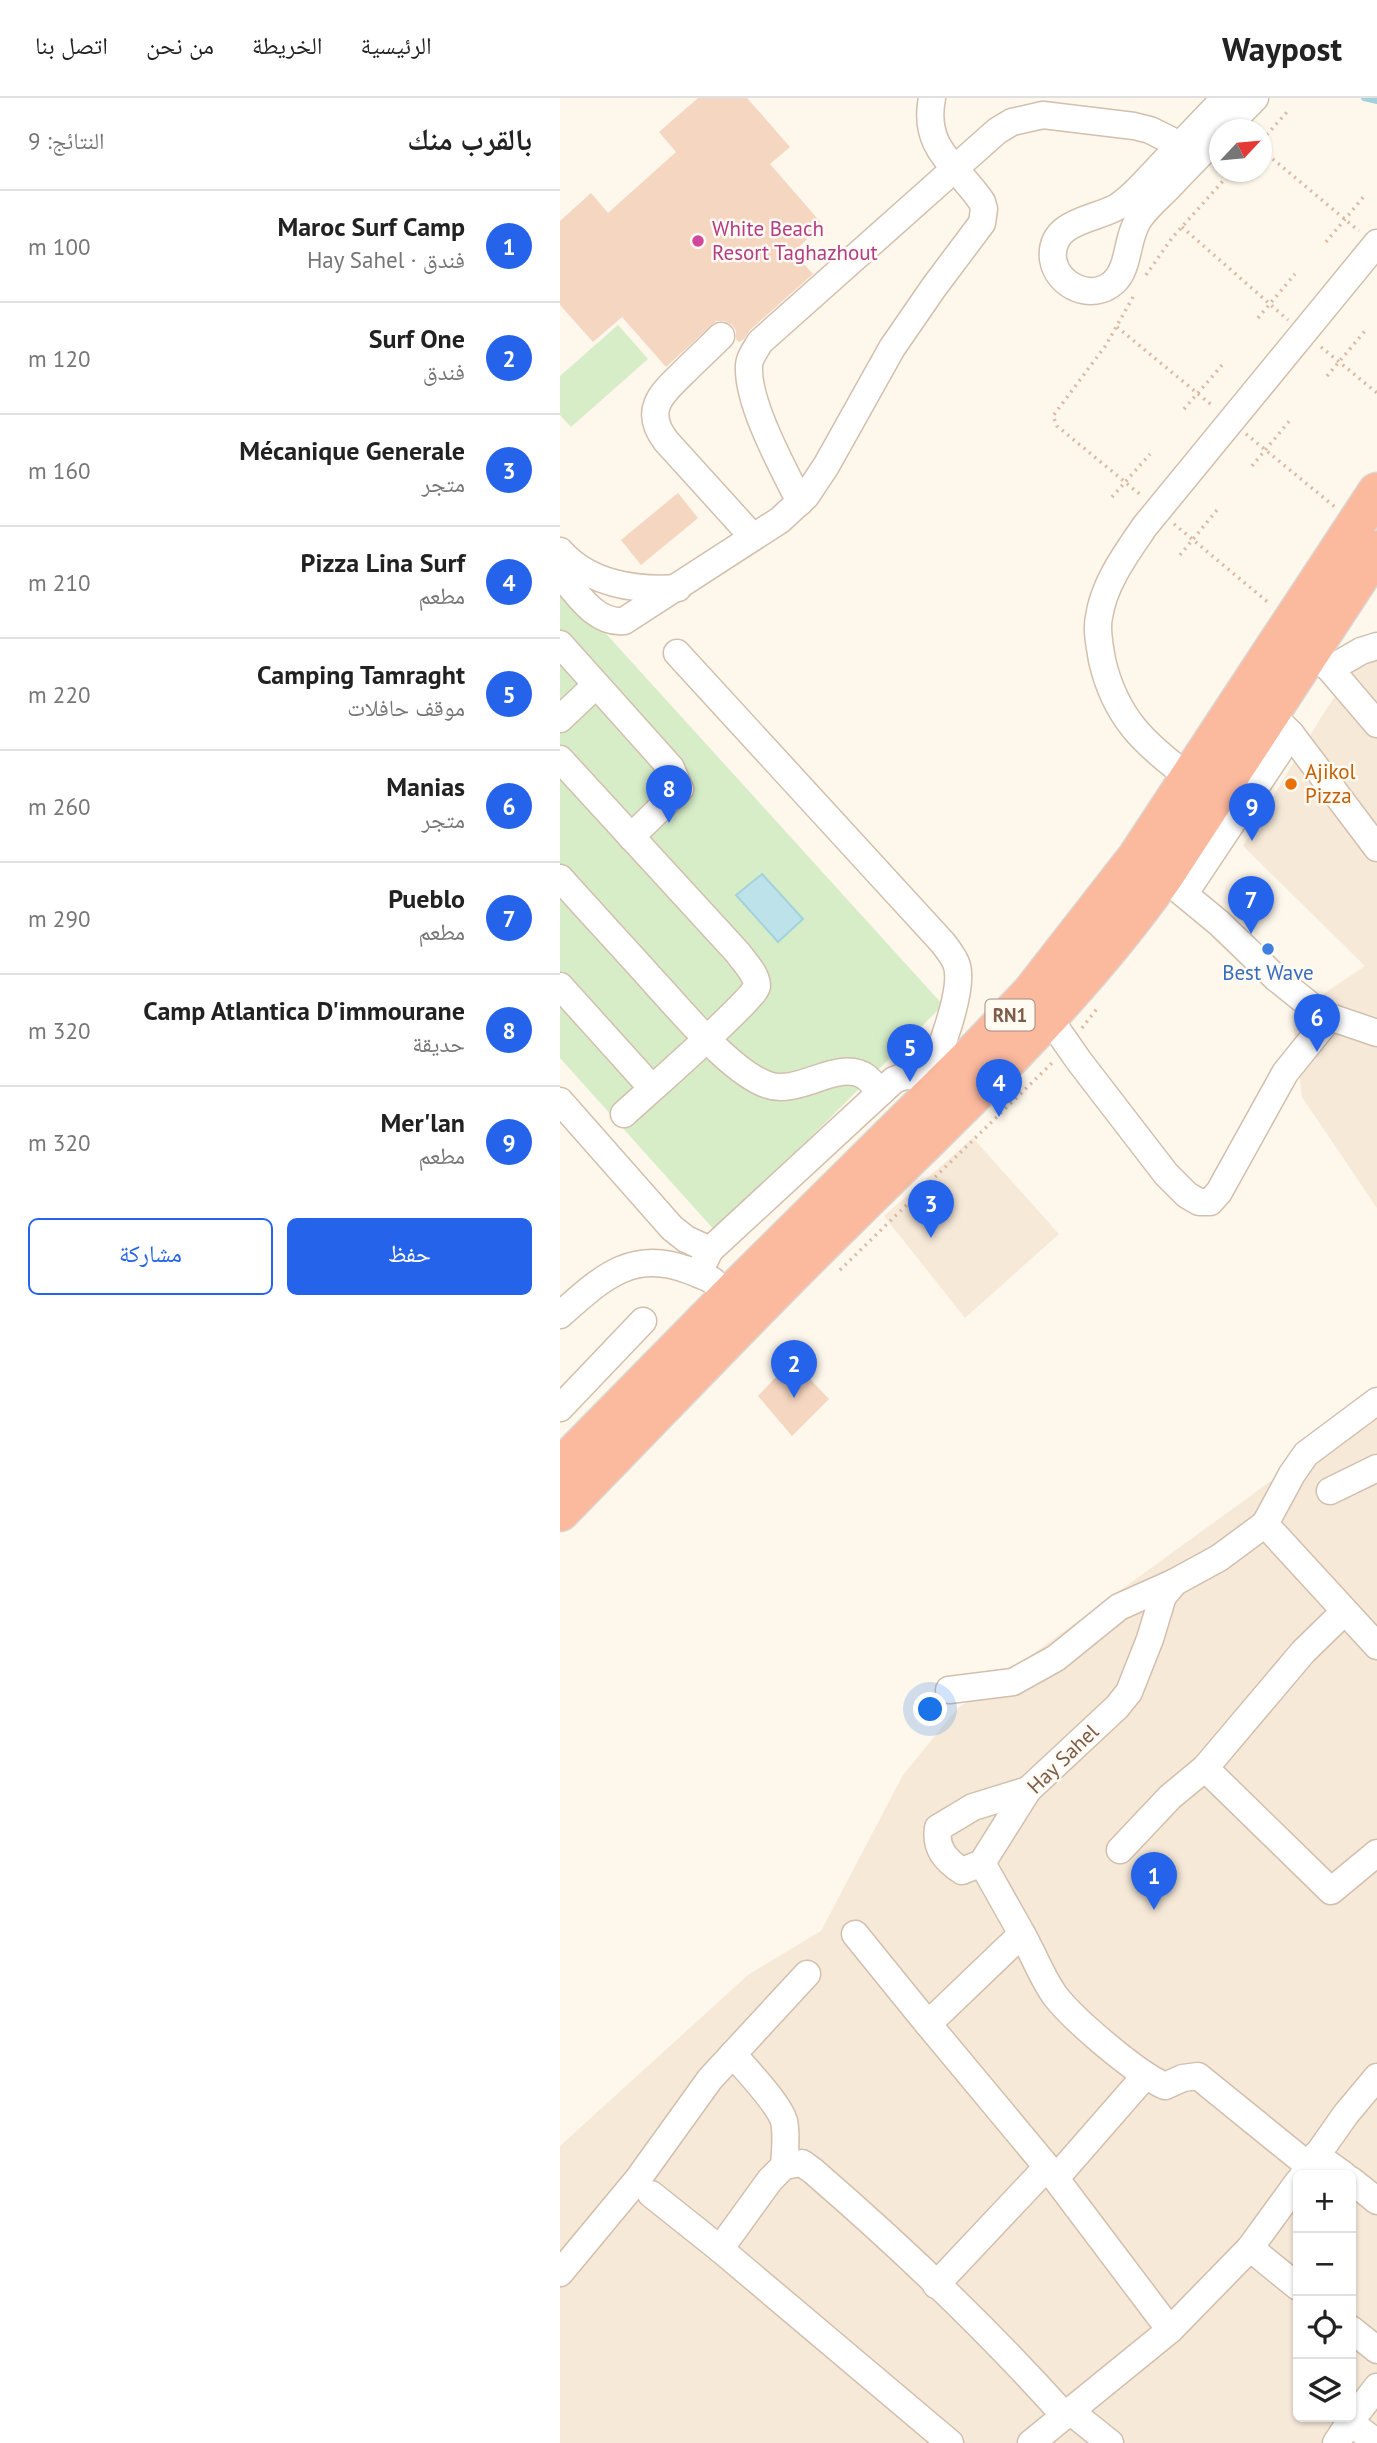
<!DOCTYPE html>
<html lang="ar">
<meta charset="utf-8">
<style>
body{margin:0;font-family:"PT Sans","Noto Naskh Arabic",sans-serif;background:#f6f6f6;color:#222;direction:rtl}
.controls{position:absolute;right:21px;bottom:21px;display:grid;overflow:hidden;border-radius:10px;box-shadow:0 2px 5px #0004}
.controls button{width:63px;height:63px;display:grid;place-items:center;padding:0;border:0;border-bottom:2px solid #e0e0e0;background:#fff;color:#222;font:35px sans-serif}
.compass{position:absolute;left:649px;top:21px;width:63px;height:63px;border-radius:50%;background:#fff;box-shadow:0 2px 5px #0004;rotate:64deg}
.you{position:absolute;left:371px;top:1612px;width:24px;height:24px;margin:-18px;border:5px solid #fff;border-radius:50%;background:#1a73e8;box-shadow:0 0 0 10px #1a73e833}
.badge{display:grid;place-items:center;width:46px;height:46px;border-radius:50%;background:#2563eb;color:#fff;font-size:23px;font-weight:700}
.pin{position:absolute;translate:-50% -58px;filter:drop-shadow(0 2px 4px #0008)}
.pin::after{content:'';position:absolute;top:37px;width:24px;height:21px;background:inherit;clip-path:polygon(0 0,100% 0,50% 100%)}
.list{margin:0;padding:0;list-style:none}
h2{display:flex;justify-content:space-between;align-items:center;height:91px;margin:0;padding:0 28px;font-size:30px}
h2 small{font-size:23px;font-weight:400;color:#767676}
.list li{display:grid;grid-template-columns:46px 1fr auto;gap:21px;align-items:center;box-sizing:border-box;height:112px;padding:0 28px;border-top:2px solid #e0e0e0}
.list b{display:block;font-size:26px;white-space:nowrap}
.list p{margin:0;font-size:23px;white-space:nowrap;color:#767676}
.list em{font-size:23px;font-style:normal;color:#767676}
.actions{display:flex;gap:14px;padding:21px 28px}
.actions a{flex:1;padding:16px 0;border:2px solid #2563eb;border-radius:10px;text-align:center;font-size:24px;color:#2563eb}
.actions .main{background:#2563eb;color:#fff}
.icon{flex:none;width:38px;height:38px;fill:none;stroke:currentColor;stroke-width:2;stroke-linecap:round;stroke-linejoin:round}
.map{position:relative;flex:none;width:817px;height:2345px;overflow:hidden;direction:ltr}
header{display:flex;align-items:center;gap:42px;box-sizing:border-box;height:98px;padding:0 35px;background:#fff;border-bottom:2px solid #e0e0e0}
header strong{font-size:33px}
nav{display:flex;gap:38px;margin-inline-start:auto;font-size:24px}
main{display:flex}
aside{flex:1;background:#fff}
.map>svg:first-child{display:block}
.residential{fill:#f6e9d8;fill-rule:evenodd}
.green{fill:#d6edc7}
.water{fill:#bde2ea;stroke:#a2d2dc;stroke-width:2}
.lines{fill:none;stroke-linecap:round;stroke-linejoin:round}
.stream{stroke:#a2d2dc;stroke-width:6}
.building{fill:#f5d6c0}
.minor-casing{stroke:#d2bfae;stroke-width:29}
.highway-casing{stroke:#ddd5d0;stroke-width:41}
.path{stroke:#dbb9a2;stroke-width:3.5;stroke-dasharray:2 5;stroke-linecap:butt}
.minor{stroke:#fff;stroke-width:26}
.highway{stroke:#fbb99e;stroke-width:38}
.hotel-dot{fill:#d1479c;stroke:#fffaf2;stroke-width:2.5}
.food-dot{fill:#e8710a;stroke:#fffaf2;stroke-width:2.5}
.shop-dot{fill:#3f7fe0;stroke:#fffaf2;stroke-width:2.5}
.labels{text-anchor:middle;stroke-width:5;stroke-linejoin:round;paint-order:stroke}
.shield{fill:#fffaf2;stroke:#a38c7d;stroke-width:2}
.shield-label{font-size:19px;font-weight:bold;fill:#7c5d4b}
.hotel-label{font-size:21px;fill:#b23c85;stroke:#fffaf2;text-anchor:start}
.food-label{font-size:21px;fill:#c56008;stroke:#fffaf2;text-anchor:start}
.shop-label{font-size:21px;fill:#366cbe;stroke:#fffaf2}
.street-label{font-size:21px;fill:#7c5d4b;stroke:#fffaf2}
</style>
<header>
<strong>Waypost</strong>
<nav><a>الرئيسية</a><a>الخريطة</a><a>من نحن</a><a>اتصل بنا</a></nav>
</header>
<main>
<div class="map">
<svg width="817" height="2345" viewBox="0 0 817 2345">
<rect width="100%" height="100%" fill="#fef7eb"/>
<g class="residential">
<polygon points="817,534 817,1110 742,999 732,917 805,868 683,748 762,618"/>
<polygon points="413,1040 499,1136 405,1220 324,1118"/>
<path d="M817,1306V2345H0V2048L188,1877L261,1833L343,1677L397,1611ZM738,2077H791V2319H738Z"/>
</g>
<g class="green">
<polygon points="58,227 88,261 11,329 0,317 0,278"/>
<polygon points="0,485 383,907 156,1134 0,960"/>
</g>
<polygon class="water" points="202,776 243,821 218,844 176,797"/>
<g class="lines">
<polyline class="stream" points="804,0 817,3"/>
</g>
<g class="building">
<polygon points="138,0 187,0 230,49 210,66 263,127 233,154 253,176 190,232 184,241 179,244 176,241 176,233 172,227 164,223 156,223 106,269 62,219 33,244 0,207 0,123 31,95 48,115 116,54 99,34"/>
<polygon points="118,395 138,420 81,467 61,442"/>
<polygon points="232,1262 269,1301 232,1338 198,1298"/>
</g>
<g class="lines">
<defs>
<g id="minor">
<polyline points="664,32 695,0"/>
<path d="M660,37C642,54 625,72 608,90C598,100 587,109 579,121C566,140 570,169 554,184C532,204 497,188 493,161C489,123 534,122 557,109C573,99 586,83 599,69C621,46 643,23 665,0"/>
<path d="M161,238C149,250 137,261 125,273C102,295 82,312 106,343L193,439"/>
<path d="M240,404C223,370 187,305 189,268C189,260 196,251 200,244L437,33L452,24L483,17L574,28L590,32L620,47"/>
<path d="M0,453C29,486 76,493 118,490"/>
<path d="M0,476C17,495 35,526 64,523L220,422L246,398L266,368L332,250L374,189L422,125L424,111L422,104C396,66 362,51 372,0"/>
<polyline points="0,546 111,670 120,691 71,739"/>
<polyline points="750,554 770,571 801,553 817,548"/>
<path d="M117,555L383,845C388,852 395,860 397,868C404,894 378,959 367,984"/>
<polyline points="770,571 817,626"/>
<polyline points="0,621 36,587"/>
<polyline points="731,636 817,750"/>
<path d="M0,661L178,855C184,864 197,876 197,888C197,899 81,1000 64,1016"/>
<path d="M630,680C584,646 555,619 542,562C540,549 536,532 539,519C544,485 566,456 585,428L817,145"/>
<polyline points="590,768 659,825 716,880 751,908 770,919 817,935"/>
<path d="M0,780C32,816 65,851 97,887C123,915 172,975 208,987C239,998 279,960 306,979C311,983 316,989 321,994"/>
<polyline points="625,795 731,636 710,615"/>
<polyline points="0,888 92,990"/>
<polyline points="489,920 519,963 606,1076 627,1097 639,1104 650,1104 659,1094 725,975 770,919"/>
<polyline points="0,1003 112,1130 126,1141 150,1152"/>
<path d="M138,1176L150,1152L334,982C355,972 364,980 380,995"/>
<path d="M0,1217C40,1182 71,1150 128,1172C136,1175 145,1178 153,1183"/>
<polyline points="0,1310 83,1223"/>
<polyline points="770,1393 817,1370"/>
<polyline points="705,1426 732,1376 746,1356 817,1303"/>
<polyline points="389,1592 453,1584 496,1560 559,1509 615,1484"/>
<polyline points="645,1670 771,1793 817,1755"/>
<polyline points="560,1752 610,1699 645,1670 743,1554 784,1514"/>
<path d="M422,1765L402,1773C385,1762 375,1750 378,1730L413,1709L468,1692"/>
<polyline points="295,1836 368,1926"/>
<path d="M462,1836C473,1855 483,1882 496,1899C515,1923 577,1976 605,1988L623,1980L638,1978L749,2068"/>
<path d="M173,1956C186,1972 218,2004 224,2023C227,2037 225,2054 224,2068"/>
<polyline points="756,2057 784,2077"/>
<polyline points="487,2069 368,1926 462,1836 422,1765 468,1692 557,1609 569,1594 590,1541 603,1498 615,1484 659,1460 705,1426 817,1548"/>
<polyline points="743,2077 786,2016 817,1979"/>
<polyline points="496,2080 585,1978"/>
<polyline points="791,2082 817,2103"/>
<polyline points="91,2096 160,2151"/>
<polyline points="690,2150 738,2189"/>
<polyline points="0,2175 78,2081 150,1981 247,1876"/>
<polyline points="376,2187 487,2069 610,2232"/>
<polyline points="791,2231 817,2252"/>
<polyline points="510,2313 550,2345"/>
<polyline points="790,2324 817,2345"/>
<path d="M390,2345L160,2151L210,2082L224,2068L242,2065L253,2073C341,2149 427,2231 505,2318"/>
<polyline points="471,2345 610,2232 690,2150 738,2084"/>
<polyline points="776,2345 790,2324 817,2289"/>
</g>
<g id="highway">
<polyline points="0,1370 171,1196 410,959 471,895 577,759 817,394"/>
<path d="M0,1414C95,1317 188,1218 285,1123C396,1013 514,906 604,778L817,452"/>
</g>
</defs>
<use href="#minor" class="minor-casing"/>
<use href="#highway" class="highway-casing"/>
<g class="path">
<polyline points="702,42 727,14"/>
<polyline points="702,52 799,133"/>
<polyline points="622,129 728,222"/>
<polyline points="766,144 805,97"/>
<polyline points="586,177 612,140 671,74"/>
<polyline points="573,199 546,247 493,318 497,328 582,398"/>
<polyline points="698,220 735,176"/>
<polyline points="557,229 654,309"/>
<polyline points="761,249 817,295"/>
<polyline points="767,278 805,233"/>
<polyline points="624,311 663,266"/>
<polyline points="686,336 775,409"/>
<polyline points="692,368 731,321"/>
<polyline points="552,399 590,356"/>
<polyline points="614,426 710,506"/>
<polyline points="620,457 657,412"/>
<polyline points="522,930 539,908"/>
<polyline points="280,1172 492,965"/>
</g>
<use href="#minor" class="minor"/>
<use href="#highway" class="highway"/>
</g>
<circle class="hotel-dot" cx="138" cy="143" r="7"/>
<circle class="food-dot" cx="731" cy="686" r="7"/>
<circle class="shop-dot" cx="708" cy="851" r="7"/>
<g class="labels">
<rect class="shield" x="425.5" y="901.5" width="49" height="31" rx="5"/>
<g class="shield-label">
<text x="450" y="924">RN1</text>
</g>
<g class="hotel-label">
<text x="152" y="138">White Beach<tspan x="152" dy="24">Resort Taghazhout</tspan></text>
</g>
<g class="food-label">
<text x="745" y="681">Ajikol<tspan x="745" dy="24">Pizza</tspan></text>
</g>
<g class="shop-label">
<text x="708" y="882">Best Wave</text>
</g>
<g class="street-label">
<text transform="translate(503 1661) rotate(-44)" y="7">Hay Sahel</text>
</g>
</g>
</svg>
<div class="controls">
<button>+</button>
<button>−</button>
<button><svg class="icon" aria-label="locate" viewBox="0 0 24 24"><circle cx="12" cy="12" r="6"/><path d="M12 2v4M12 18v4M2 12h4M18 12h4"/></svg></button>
<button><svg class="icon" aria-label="layers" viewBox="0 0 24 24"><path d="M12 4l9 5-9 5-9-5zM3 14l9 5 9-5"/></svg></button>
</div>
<svg class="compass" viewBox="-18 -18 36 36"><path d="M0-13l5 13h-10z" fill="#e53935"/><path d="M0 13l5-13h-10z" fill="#767676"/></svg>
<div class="you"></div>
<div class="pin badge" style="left:594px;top:1812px">1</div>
<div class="pin badge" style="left:234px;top:1300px">2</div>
<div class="pin badge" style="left:371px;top:1140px">3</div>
<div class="pin badge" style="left:439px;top:1019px">4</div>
<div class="pin badge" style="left:350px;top:984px">5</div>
<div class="pin badge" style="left:757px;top:954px">6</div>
<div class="pin badge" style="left:691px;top:836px">7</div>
<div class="pin badge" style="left:109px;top:725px">8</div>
<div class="pin badge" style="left:692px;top:743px">9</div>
</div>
<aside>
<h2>بالقرب منك<small>النتائج: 9</small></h2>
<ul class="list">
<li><span class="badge">1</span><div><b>Maroc Surf Camp</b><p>فندق · Hay Sahel</p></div><em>100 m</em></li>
<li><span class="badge">2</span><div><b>Surf One</b><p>فندق</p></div><em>120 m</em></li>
<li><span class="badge">3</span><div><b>Mécanique Generale</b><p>متجر</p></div><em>160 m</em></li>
<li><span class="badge">4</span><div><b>Pizza Lina Surf</b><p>مطعم</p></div><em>210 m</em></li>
<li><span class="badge">5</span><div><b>Camping Tamraght</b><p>موقف حافلات</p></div><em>220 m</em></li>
<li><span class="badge">6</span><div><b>Manias</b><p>متجر</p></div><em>260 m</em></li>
<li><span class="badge">7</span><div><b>Pueblo</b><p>مطعم</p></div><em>290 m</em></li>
<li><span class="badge">8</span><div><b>Camp Atlantica D'immourane</b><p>حديقة</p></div><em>320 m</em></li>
<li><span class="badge">9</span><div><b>Mer'lan</b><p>مطعم</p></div><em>320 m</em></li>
</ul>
<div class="actions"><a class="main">حفظ</a><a>مشاركة</a></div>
</aside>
</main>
